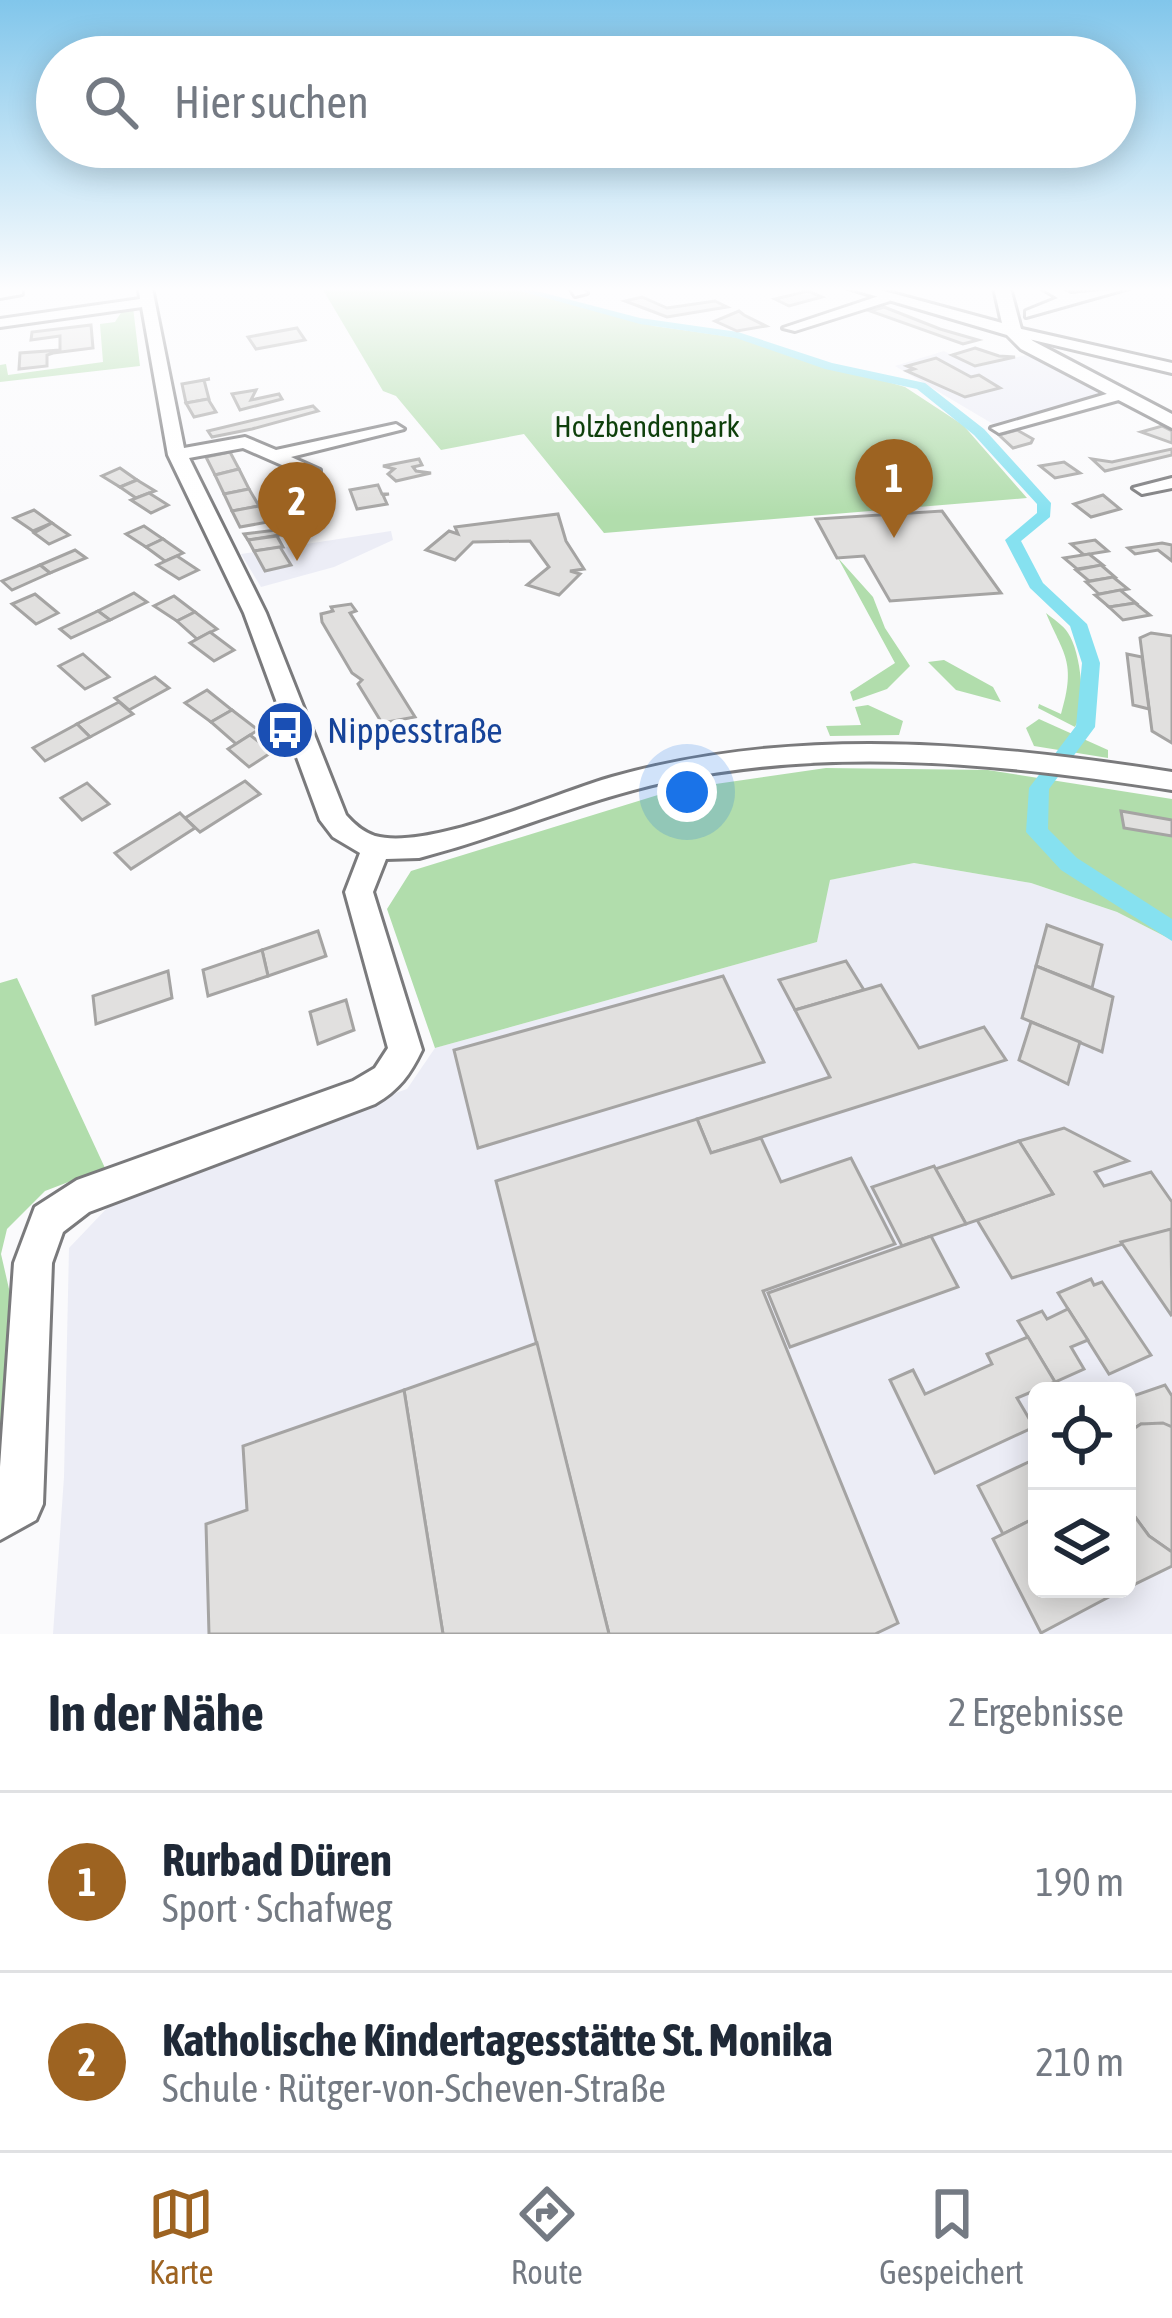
<!DOCTYPE html>
<html lang="de">
<meta charset="utf-8">
<style>
body{margin:0;font-family:"Asap Condensed",sans-serif;background:#f2f2f3;color:#1f2937}
.controls{position:absolute;right:36px;bottom:36px;display:grid;overflow:hidden;border-radius:18px;box-shadow:0 6px 30px #0003}
.controls button{width:108px;height:108px;display:grid;place-items:center;padding:0;border:0;border-bottom:3px solid #e0e1e3;background:#fff;color:#1f2937;font:60px sans-serif}
.you{position:absolute;left:687px;top:792px;width:42px;height:42px;margin:-30px;border:9px solid #fff;border-radius:50%;background:#1a73e8;box-shadow:0 0 0 18px #1a73e833}
.badge{display:grid;place-items:center;width:78px;height:78px;border-radius:50%;background:#9d6321;color:#fff;font-size:39px;font-weight:700}
.pin{position:absolute;translate:-50% -99px;filter:drop-shadow(0 3px 6px #0008)}
.pin::after{content:'';position:absolute;top:63px;width:42px;height:36px;background:inherit;clip-path:polygon(0 0,100% 0,50% 100%)}
.list{margin:0;padding:0;list-style:none}
h2{display:flex;justify-content:space-between;align-items:center;height:156px;margin:0;padding:0 48px;font-size:51px}
h2 small{font-size:39px;font-weight:400;color:#747a83}
.list li{display:grid;grid-template-columns:78px 1fr auto;gap:36px;align-items:center;box-sizing:border-box;height:180px;padding:0 48px;border-top:3px solid #e0e1e3}
.list b{display:block;font-size:45px;white-space:nowrap}
.list p{margin:0;font-size:39px;white-space:nowrap;color:#747a83}
.list em{font-size:39px;font-style:normal;color:#747a83}
.icon{flex:none;width:66px;height:66px;fill:none;stroke:currentColor;stroke-width:2;stroke-linecap:round;stroke-linejoin:round}
.map{position:relative;flex:none;width:1172px;height:1634px;overflow:hidden}
.search{position:absolute;background:#fff;box-shadow:0 6px 30px #0003;left:36px;right:36px;top:36px;height:132px;display:flex;align-items:center;gap:30px;box-sizing:border-box;padding:0 42px;border-radius:66px;color:#747a83;font-size:45px}
.sheet{height:516px;background:#fff}
nav{display:flex;justify-content:space-around;align-items:center;box-sizing:border-box;height:168px;border-top:3px solid #e0e1e3;background:#fff;font-size:33px;color:#747a83}
nav a{display:grid;justify-items:center;gap:6px}
nav .on{color:#9d6321}
.map>svg:first-child{display:block}
.built{fill:#ecedf6;fill-rule:evenodd}
.green{fill:#b1ddac}
.lines{fill:none;stroke-linecap:round;stroke-linejoin:round}
.canal{fill:#86e1f0;fill-rule:evenodd}
.building{fill:#e1e0df;stroke:#a5a4a3;stroke-width:3}
.minor-casing{stroke:#7a7a7c;stroke-width:6}
.major-casing{stroke:#7a7a7c;stroke-width:6}
.minor{fill:#fff;fill-rule:evenodd}
.major{fill:#fff;fill-rule:evenodd}
.labels{text-anchor:middle;stroke-width:10;stroke-linejoin:round;paint-order:stroke}
.far-park-label{font-size:30px;fill:#0e3f0b;stroke:#fafafc}
.transit-label{font-size:36px;fill:#164399;stroke:#fafafc;text-anchor:start}
</style>
<div class="map">
<svg width="1172" height="1634" viewBox="0 0 1172 1634">
<rect width="100%" height="100%" fill="#fafafc"/>
<g class="built">
<polygon points="944,351 976,367 1026,355 1104,394 993,424 895,366"/>
<polygon points="391,531 393,540 334,567 261,587 241,554"/>
<path d="M914,863L1031,883L1117,912L1172,940V1634H53L64,1477L69,1248L129,1185L407,1089L435,1048L817,942L829,880ZM1037,1391H1127V1589H1037Z"/>
</g>
<g class="green">
<polygon points="322,288 509,288 654,326 739,338 905,387 963,425 1027,498 604,533 524,434 441,450 396,396 383,391"/>
<polygon points="133,307 140,366 0,382 0,365 6,364 8,375 103,362 100,324 115,322 124,308"/>
<polygon points="838,558 873,597 885,628 910,666 887,689 853,701 850,692 895,663"/>
<path d="M1046,613C1053,619 1063,625 1068,633C1081,652 1087,708 1075,727L1038,708L1039,704L1061,714C1077,661 1063,654 1046,613Z"/>
<polygon points="944,660 993,687 1001,702 956,690 928,662"/>
<polygon points="868,705 903,721 899,735 830,736 826,726 861,725 855,707"/>
<polygon points="1039,719 1108,750 1108,758 1034,746 1026,728"/>
<polygon points="826,768 988,770 1172,799 1172,940 1117,912 1031,883 914,863 830,880 817,942 435,1048 387,909 411,871 674,790"/>
<polygon points="17,978 105,1168 45,1191 7,1229 1,1254 12,1302 0,1478 0,983"/>
</g>
<g class="lines">
<polygon class="canal" points="510,288 525,288 640,318 738,332 832,363 925,383 984,429 1051,503 1050,517 1021,541 1043,583 1087,624 1100,663 1095,727 1049,789 1048,829 1077,858 1172,919 1172,941 1061,870 1026,832 1029,788 1076,726 1082,663 1070,626 1030,588 1005,540 1037,513 1037,504 974,435 917,389 825,369 736,338 640,324"/>
</g>
<g class="building">
<polygon points="808,291 822,297 789,306 775,299"/>
<polygon points="642,297 667,308 715,301 727,307 667,317 625,301"/>
<polygon points="884,307 940,329 978,340 963,344 870,311"/>
<polygon points="739,311 744,315 766,326 737,331 715,321"/>
<polygon points="91,325 93,348 53,353 47,355 47,366 19,369 20,353 60,350 60,336 31,340 32,332"/>
<polygon points="297,328 305,340 256,349 248,337"/>
<polygon points="975,348 999,356 1015,357 975,366 952,355"/>
<polygon points="936,358 971,377 979,375 1000,388 965,397 907,371 914,369 907,366"/>
<polygon points="210,379 204,380 209,399 186,403 182,384"/>
<polygon points="256,390 251,400 279,394 282,399 240,410 232,394"/>
<polygon points="208,399 216,412 194,417 186,403"/>
<polygon points="313,406 318,411 252,429 212,437 208,431"/>
<polygon points="1162,426 1172,431 1172,443 1141,432"/>
<polygon points="1017,430 1033,439 1031,443 1013,448 999,435"/>
<polygon points="1172,449 1172,455 1105,471 1092,459 1112,462"/>
<polygon points="230,452 239,469 215,475 206,457"/>
<polygon points="419,459 422,465 413,467 416,471 431,473 396,481 388,474 394,469 383,466"/>
<polygon points="1064,462 1080,473 1055,478 1040,466"/>
<polygon points="120,468 137,480 120,487 102,476"/>
<polygon points="239,469 249,489 224,494 215,475"/>
<polygon points="137,480 155,491 136,498 120,487"/>
<polygon points="378,485 382,494 389,494 383,495 387,504 357,509 350,490"/>
<polygon points="249,489 259,506 232,511 224,494"/>
<polygon points="149,493 168,505 151,513 131,500"/>
<polygon points="1103,495 1120,509 1091,517 1074,504"/>
<polygon points="259,506 268,522 240,527 232,511"/>
<polygon points="34,510 52,523 33,531 14,518"/>
<polygon points="942,511 1001,593 890,601 864,556 837,558 816,519"/>
<polygon points="558,514 566,541 584,569 570,571 580,574 559,595 527,585 549,567 530,541 473,542 455,560 426,550 449,531 458,534 455,527"/>
<polygon points="52,523 69,535 49,544 34,533"/>
<polygon points="318,525 319,529 248,540 244,534"/>
<polygon points="144,526 163,539 146,547 126,534"/>
<polygon points="277,536 283,547 254,551 248,540"/>
<polygon points="163,539 183,553 165,561 146,547"/>
<polygon points="1095,540 1108,551 1084,555 1071,544"/>
<polygon points="1162,543 1172,545 1172,561 1158,550 1135,554 1128,548"/>
<polygon points="280,547 291,565 265,571 254,551"/>
<polygon points="75,550 86,558 50,573 40,565"/>
<polygon points="1089,554 1103,565 1077,569 1064,558"/>
<polygon points="177,556 198,570 179,579 157,565"/>
<polygon points="40,565 50,573 12,590 2,581"/>
<polygon points="1101,565 1115,577 1089,581 1076,570"/>
<polygon points="1113,577 1128,589 1099,594 1086,582"/>
<polygon points="1120,590 1136,603 1109,607 1095,595"/>
<polygon points="134,593 147,602 110,620 98,611"/>
<polygon points="35,594 58,613 36,624 12,604"/>
<polygon points="174,596 195,612 177,621 154,606"/>
<polygon points="1135,603 1150,615 1123,620 1109,607"/>
<polygon points="351,604 356,611 350,613 415,717 382,723 358,684 362,680 352,673 322,622 321,614 333,611 331,607"/>
<polygon points="98,611 110,620 71,638 60,629"/>
<polygon points="195,612 217,629 197,639 177,621"/>
<polygon points="210,632 234,650 214,661 190,643"/>
<polygon points="1151,633 1172,636 1172,743 1152,731 1140,638"/>
<polygon points="83,654 109,677 85,689 59,666"/>
<polygon points="1127,654 1142,657 1149,709 1133,705"/>
<polygon points="155,677 169,688 129,710 115,698"/>
<polygon points="207,690 232,710 211,722 185,703"/>
<polygon points="119,702 133,714 90,737 77,724"/>
<polygon points="232,710 258,730 236,744 211,722"/>
<polygon points="77,724 90,737 45,761 33,748"/>
<polygon points="250,735 272,752 249,767 228,749"/>
<polygon points="245,781 260,794 200,832 185,818"/>
<polygon points="87,783 109,804 82,820 61,798"/>
<polygon points="1121,811 1172,820 1172,836 1124,828"/>
<polygon points="180,813 195,828 131,869 115,853"/>
<polygon points="1047,925 1102,945 1092,988 1036,966"/>
<polygon points="318,931 326,956 268,976 262,950"/>
<polygon points="262,950 268,976 208,996 203,970"/>
<polygon points="846,961 864,990 795,1010 779,980"/>
<polygon points="1036,966 1113,997 1102,1052 1022,1018"/>
<polygon points="168,971 172,998 96,1024 93,996"/>
<polygon points="723,976 764,1062 478,1148 454,1050"/>
<polygon points="881,985 919,1048 984,1027 1006,1060 711,1153 697,1119 830,1077 795,1010"/>
<polygon points="346,1000 354,1030 318,1044 310,1012"/>
<polygon points="1031,1022 1080,1042 1068,1084 1019,1060"/>
<polygon points="697,1119 711,1153 761,1138 781,1182 851,1158 895,1244 763,1291 898,1623 875,1634 609,1634 496,1181"/>
<polygon points="1064,1128 1128,1161 1095,1172 1104,1186 1151,1172 1172,1202 1172,1229 1012,1278 977,1220 1053,1194 1019,1141"/>
<polygon points="1019,1141 1053,1194 966,1224 935,1169"/>
<polygon points="934,1166 966,1224 902,1246 872,1187"/>
<polygon points="1171,1229 1172,1314 1171,1315 1121,1242"/>
<polygon points="931,1236 958,1287 790,1347 768,1293"/>
<polygon points="1091,1279 1094,1285 1102,1282 1151,1355 1109,1374 1058,1293"/>
<polygon points="1068,1309 1088,1340 1071,1347 1084,1369 1055,1382 1018,1321 1042,1311 1047,1319"/>
<polygon points="1028,1337 1055,1382 1017,1398 1034,1427 935,1473 890,1380 913,1370 925,1394 992,1364 987,1354"/>
<polygon points="537,1343 609,1634 443,1634 404,1390"/>
<polygon points="1165,1385 1172,1396 1172,1427 1141,1424 1127,1433 1127,1398"/>
<polygon points="404,1390 443,1634 209,1634 206,1524 247,1510 243,1446"/>
<polygon points="1163,1423 1172,1427 1172,1552 1149,1536 1127,1506 1127,1433 1141,1424"/>
<polygon points="1037,1458 1037,1517 1003,1534 978,1486"/>
<polygon points="1127,1506 1149,1536 1172,1552 1172,1566 1127,1588"/>
<polygon points="1037,1517 1037,1589 1124,1589 1041,1633 993,1539"/>
</g>
<g class="lines">
<defs>
<g id="minor">
<polygon points="22,288 22,294 0,298 0,290"/>
<path d="M139,288H152L184,448L245,437L276,450L396,424L404,429L291,457L320,470V478L314,479L243,448L189,458L266,613L346,815C354,824 363,832 375,836C429,851 555,793 612,777C796,725 986,743 1172,772V790C1006,764 837,746 670,781C595,797 524,827 451,849L419,858L386,859L373,892L422,1050C410,1075 399,1090 375,1104L89,1212L63,1232L52,1263L43,1504L36,1520L0,1540V1467L14,1263L35,1207L77,1180L353,1081L375,1068L388,1048L345,892L360,853L333,837L320,820L244,613L168,455L142,307L0,327V319L140,299Z"/>
<polygon points="570,288 583,288 587,293 575,296"/>
<polygon points="1041,288 1058,288 1071,294 1129,288 1026,317 1026,311 1058,298"/>
<polygon points="885,294 890,301 795,331 783,328"/>
<polygon points="1013,327 1172,363 1172,373 1008,334 1008,328"/>
<polygon points="1120,390 1128,395 1126,398 999,433 991,428"/>
<polygon points="1172,478 1172,488 1142,494 1133,488"/>
</g>
<polygon id="major" points="848,288 873,288 1002,323 994,288 1010,288 1021,329 1033,341 1172,414 1172,428 1021,349 1007,335"/>
</defs>
<use href="#minor" class="minor-casing"/>
<use href="#major" class="major-casing"/>
<use href="#minor" class="minor"/>
<use href="#major" class="major"/>
</g>
<linearGradient id="sky" x2="0" y2="1"><stop stop-color="#81c6eb"/><stop offset="0.56" stop-color="#fdfdfe"/><stop offset="1" stop-color="#fdfdfe" stop-opacity="0"/></linearGradient>
<rect width="1172" height="516" fill="url(#sky)"/>
<defs>
<symbol id="bus-disc" viewBox="-11 -11 22 22"><circle r="9.5" fill="#1a4fb4" stroke="#fafafc"/><path d="M-5-6H5V4H4V6H2V4H-2V6H-4V4H-5ZM-3.5-4V0h7V-4ZM-3.5 1.2v1.5H-2V1.2ZM2 1.2v1.5H3.5V1.2Z" fill="#fff"/></symbol>
</defs>
<g fill-rule="evenodd">
<use href="#bus-disc" x="252" y="697" width="66" height="66"/>
</g>
<g class="labels">
<g class="far-park-label">
<text x="647" y="437">Holzbendenpark</text>
</g>
<g class="transit-label">
<text x="327" y="743">Nippesstraße</text>
</g>
</g>
</svg>
<div class="controls">
<button><svg class="icon" aria-label="locate" viewBox="0 0 24 24"><circle cx="12" cy="12" r="6"/><path d="M12 2v4M12 18v4M2 12h4M18 12h4"/></svg></button>
<button><svg class="icon" aria-label="layers" viewBox="0 0 24 24"><path d="M12 4l9 5-9 5-9-5zM3 14l9 5 9-5"/></svg></button>
</div>
<div class="you"></div>
<div class="pin badge" style="left:894px;top:538px">1</div>
<div class="pin badge" style="left:297px;top:561px">2</div>
<div class="search"><svg class="icon" aria-label="search" viewBox="0 0 24 24"><circle cx="10" cy="10" r="6"/><path d="M15 15l6 6"/></svg>Hier suchen</div>
</div>
<section class="sheet">
<h2>In der Nähe<small>2 Ergebnisse</small></h2>
<ul class="list">
<li><span class="badge">1</span><div><b>Rurbad Düren</b><p>Sport · Schafweg</p></div><em>190 m</em></li>
<li><span class="badge">2</span><div><b>Katholische Kindertagesstätte St. Monika</b><p>Schule · Rütger-von-Scheven-Straße</p></div><em>210 m</em></li>
</ul>
</section>
<nav>
<a class="on"><svg class="icon" aria-label="map" viewBox="0 0 24 24"><path d="M3 6l6-2 6 2 6-2v14l-6 2-6-2-6 2zM9 4v14M15 6v14"/></svg>Karte</a>
<a><svg class="icon" aria-label="directions" viewBox="0 0 24 24"><path d="M12 3l9 9-9 9-9-9zM9 14v-3h6M13 9l2 2-2 2"/></svg>Route</a>
<a><svg class="icon" aria-label="saved" viewBox="0 0 24 24"><path d="M7 4h10v16l-5-4-5 4z"/></svg>Gespeichert</a>
</nav>
